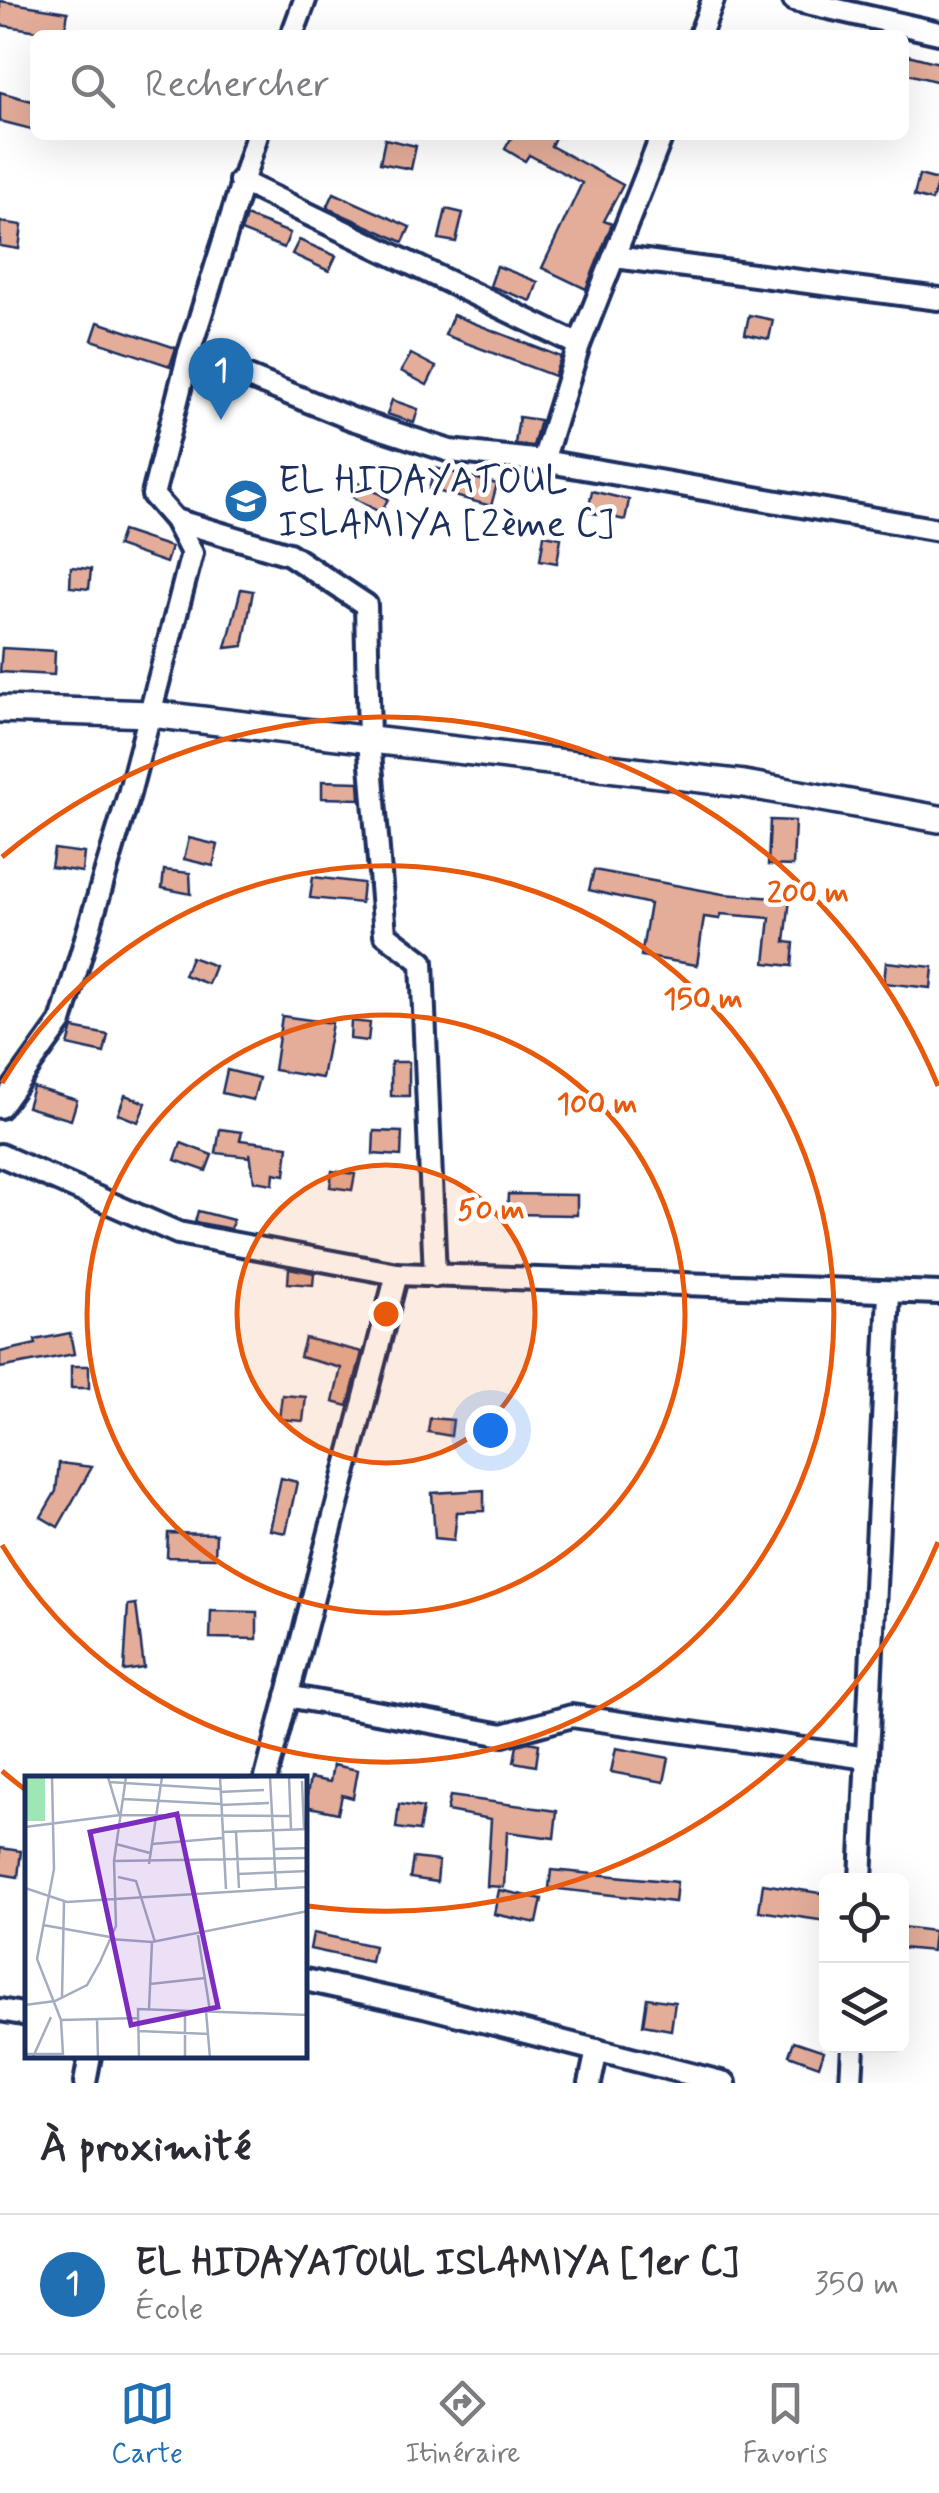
<!DOCTYPE html>
<html lang="fr">
<meta charset="utf-8">
<style>
body{margin:0;font-family:Mynerve,sans-serif;background:#f2f2f3;color:#2b2b33}
.controls{position:absolute;right:30px;bottom:30px;display:grid;overflow:hidden;border-radius:15px;box-shadow:0 10px 40px #0002}
.controls button{width:90px;height:90px;display:grid;place-items:center;padding:0;border:0;border-bottom:2px solid #e1e1e2;background:#fff;color:#2b2b33;font:50px sans-serif}
.you{position:absolute;left:490px;top:1430px;width:35px;height:35px;margin:-25px;border:8px solid #fff;border-radius:50%;background:#1a73e8;box-shadow:0 0 0 15px #1a73e833}
.badge{display:grid;place-items:center;width:65px;height:65px;border-radius:50%;background:#1f6fb2;color:#fff;font-size:32px;font-weight:700}
.pin{position:absolute;translate:-50% -82px;filter:drop-shadow(0 2px 5px #0008)}
.pin::after{content:'';position:absolute;top:52px;width:35px;height:30px;background:inherit;clip-path:polygon(0 0,100% 0,50% 100%)}
.list{margin:0;padding:0;list-style:none}
h2{display:flex;justify-content:space-between;align-items:center;height:130px;margin:0;padding:0 40px;font-size:42px}
h2 small{font-size:32px;font-weight:400;color:#7c7c81}
.list li{display:grid;grid-template-columns:65px 1fr auto;gap:30px;align-items:center;box-sizing:border-box;height:140px;padding:0 40px;border-top:2px solid #e1e1e2}
.list b{display:block;font-size:38px;white-space:nowrap}
.list p{margin:0;font-size:32px;white-space:nowrap;color:#7c7c81}
.list em{font-size:32px;font-style:normal;color:#7c7c81}
.icon{flex:none;width:55px;height:55px;fill:none;stroke:currentColor;stroke-width:2;stroke-linecap:round;stroke-linejoin:round}
.map{position:relative;flex:none;width:939px;height:2083px;overflow:hidden}
.search{position:absolute;background:#fff;box-shadow:0 10px 40px #0002;left:30px;right:30px;top:30px;height:110px;display:flex;align-items:center;gap:25px;box-sizing:border-box;padding:0 35px;border-radius:15px;color:#7c7c81;font-size:38px}
.sheet{height:270px;background:#fff}
nav{display:flex;justify-content:space-around;align-items:center;box-sizing:border-box;height:140px;border-top:2px solid #e1e1e2;background:#fff;font-size:28px;color:#7c7c81}
nav a{display:grid;justify-items:center;gap:5px}
nav .on{color:#1f6fb2}
.map>svg:first-child{display:block}
.building{fill:#e3ad99;stroke:#1b2f5e;stroke-width:2.5}
.lines{fill:none;stroke-linecap:round;stroke-linejoin:round}
.minor-casing{stroke:#1b2f5e;stroke-width:28}
.tertiary-casing{stroke:#1b2f5e;stroke-width:32}
.minor{stroke:#fff;stroke-width:20}
.tertiary{stroke:#fff;stroke-width:25}
.ring{fill:none;stroke:#e8590c;stroke-width:5}
.labels{text-anchor:middle;stroke-width:9;stroke-linejoin:round;paint-order:stroke}
.poi-label{font-size:38px;fill:#1b2f5e;stroke:#fff;text-anchor:start}
.inset-road{fill:none;stroke:#a4acbf;stroke-width:2.5}
.view{fill:#7b2cbf;fill-opacity:0.15;stroke:#7b2cbf;stroke-width:5}
.inset-edge{fill:none;stroke:#1b2f5e;stroke-width:5}
.centre{fill:#e8590c;stroke:#fff;stroke-width:5}
.ring-label{font-size:30px;text-anchor:middle;font-weight:bold;fill:#e8590c;stroke:#fff;stroke-width:9;stroke-linejoin:round;paint-order:stroke}
</style>
<div class="map">
<svg width="939" height="2083" viewBox="0 0 939 2083">
<rect width="100%" height="100%" fill="#fff"/>
<filter id="ink" filterUnits="userSpaceOnUse"><feTurbulence type="fractalNoise" baseFrequency=".01" numOctaves="2"/><feDisplacementMap in="SourceGraphic" scale="20" xChannelSelector="R" yChannelSelector="G"/><feConvolveMatrix kernelMatrix="1 2 1 2 8 2 1 2 1" color-interpolation-filters="sRGB"/></filter>
<g filter="url(#ink)">
<g class="building">
<polygon points="0,1 68,12 64,35 0,25"/>
<polygon points="904,54 939,63 939,82 904,73"/>
<polygon points="0,92 35,102 35,130 0,121"/>
<polygon points="513,135 556,135 551,146 623,185 604,221 612,224 586,289 542,268 582,183 529,155 525,161 505,149"/>
<polygon points="385,139 416,146 411,169 380,163"/>
<polygon points="919,175 938,180 932,201 914,196"/>
<polygon points="334,193 410,227 403,242 327,208"/>
<polygon points="446,209 463,213 456,242 439,239"/>
<polygon points="246,216 290,233 284,248 241,231"/>
<polygon points="0,222 22,225 19,249 0,246"/>
<polygon points="299,240 336,256 329,271 292,254"/>
<polygon points="497,266 538,282 531,301 490,286"/>
<polygon points="453,315 561,357 554,376 445,335"/>
<polygon points="749,315 773,320 769,339 745,334"/>
<polygon points="98,322 176,348 170,366 92,340"/>
<polygon points="411,354 436,367 427,385 401,371"/>
<polygon points="392,400 418,409 414,423 387,414"/>
<polygon points="519,417 540,420 533,446 515,444"/>
<polygon points="435,468 497,484 491,506 429,489"/>
<polygon points="359,482 388,499 381,513 351,496"/>
<polygon points="592,491 629,500 625,520 588,512"/>
<polygon points="122,531 171,547 166,563 117,546"/>
<polygon points="544,535 561,538 557,563 540,560"/>
<polygon points="71,567 91,569 89,589 70,587"/>
<polygon points="241,589 253,591 243,646 226,648"/>
<polygon points="2,648 55,651 54,675 0,672"/>
<polygon points="322,781 359,782 360,799 322,798"/>
<polygon points="770,820 795,821 793,866 768,865"/>
<polygon points="189,838 218,845 213,866 184,859"/>
<polygon points="54,849 84,853 82,872 51,867"/>
<polygon points="164,870 190,873 191,894 162,888"/>
<polygon points="594,870 723,894 790,899 785,942 794,943 792,966 765,963 770,918 721,914 720,919 704,917 697,965 641,956 650,904 589,890"/>
<polygon points="313,877 363,883 361,903 310,898"/>
<polygon points="191,957 215,966 208,984 184,975"/>
<polygon points="886,962 933,967 931,988 884,983"/>
<polygon points="282,1016 332,1023 322,1078 274,1070"/>
<polygon points="351,1021 370,1023 368,1041 350,1039"/>
<polygon points="73,1028 108,1035 104,1053 68,1045"/>
<rect x="391" y="1062" width="18" height="34"/>
<polygon points="227,1070 259,1078 253,1100 222,1093"/>
<polygon points="33,1087 77,1100 71,1120 27,1107"/>
<polygon points="125,1095 146,1103 138,1122 118,1114"/>
<polygon points="220,1129 242,1132 240,1140 288,1146 285,1175 274,1173 273,1184 254,1181 250,1153 249,1157 216,1153"/>
<polygon points="374,1131 402,1132 401,1156 373,1154"/>
<polygon points="181,1143 212,1155 206,1171 175,1160"/>
<polygon points="332,1171 355,1174 352,1190 330,1187"/>
<polygon points="508,1194 577,1195 577,1215 507,1214"/>
<polygon points="198,1211 233,1220 231,1229 195,1222"/>
<polygon points="289,1268 314,1273 313,1285 288,1283"/>
<polygon points="70,1333 74,1354 0,1368 0,1352 36,1344 35,1340"/>
<polygon points="305,1338 362,1352 348,1406 333,1402 341,1368 300,1357"/>
<rect x="71" y="1366" width="18" height="22"/>
<polygon points="282,1395 306,1397 303,1421 279,1419"/>
<polygon points="430,1418 453,1420 451,1436 428,1432"/>
<polygon points="59,1463 92,1467 58,1527 41,1517 56,1491"/>
<polygon points="281,1478 297,1482 286,1533 270,1530"/>
<polygon points="484,1490 484,1511 457,1512 454,1540 435,1538 432,1493"/>
<polygon points="168,1533 216,1534 215,1558 167,1557"/>
<polygon points="136,1604 144,1668 124,1671 128,1605"/>
<polygon points="211,1611 257,1612 257,1639 210,1638"/>
<polygon points="528,1742 539,1744 536,1766 514,1762 517,1745"/>
<polygon points="616,1748 669,1758 664,1782 611,1772"/>
<polygon points="333,1765 358,1770 353,1798 342,1795 338,1813 305,1806 310,1778 330,1782"/>
<polygon points="450,1796 557,1811 554,1838 507,1832 504,1887 487,1886 491,1819 447,1811"/>
<polygon points="399,1804 423,1808 419,1831 396,1828"/>
<polygon points="0,1848 21,1851 18,1877 0,1874"/>
<polygon points="413,1858 439,1861 437,1882 410,1878"/>
<polygon points="551,1870 677,1882 675,1902 549,1888"/>
<polygon points="763,1884 826,1894 826,1921 759,1911"/>
<polygon points="499,1890 542,1899 537,1923 494,1914"/>
<polygon points="902,1927 934,1931 932,1951 902,1948"/>
<polygon points="313,1933 374,1946 371,1962 310,1949"/>
<polygon points="647,1998 675,2002 671,2030 643,2025"/>
<polygon points="794,2041 824,2051 819,2066 789,2055"/>
</g>
<g class="lines">
<defs>
<g id="minor">
<polyline points="794,0 939,33"/>
<polyline points="292,35 305,0"/>
<polyline points="700,35 713,0"/>
<polyline points="240,181 579,345"/>
<polyline points="615,257 939,299"/>
<polyline points="189,353 352,419 450,451 543,461 939,530"/>
<polyline points="543,461 579,345 662,135"/>
<polyline points="175,520 289,554 366,605 369,740 385,934 422,962 435,1276"/>
<polyline points="0,1107 61,1022 129,794 192,553 175,520 153,495 189,353 257,135"/>
<polyline points="0,1155 178,1233 397,1274 939,1293"/>
<polyline points="287,1696 503,1735 572,1716 867,1758"/>
<polyline points="266,1778 397,1274"/>
<polyline points="861,1880 889,1294"/>
<polyline points="305,1980 424,2006 725,2083"/>
<polyline points="0,2010 28,2015"/>
<polyline points="85,2083 90,2056"/>
<polyline points="590,2083 597,2050"/>
<polyline points="851,2083 853,2046"/>
</g>
<polyline id="tertiary" points="0,709 151,714 744,784 939,819"/>
</defs>
<use href="#minor" class="minor-casing"/>
<use href="#tertiary" class="tertiary-casing"/>
<use href="#minor" class="minor"/>
<use href="#tertiary" class="tertiary"/>
</g>
</g>
<circle cx="386" cy="1314" r="149" fill="#e8590c" fill-opacity=".12"/>
<g class="ring">
<circle cx="386" cy="1314" r="149"/>
<circle cx="386" cy="1314" r="299"/>
<path d="M2 1083A448 448 0 1 1 2 1545"/>
<path d="M938 1542A597 597 0 0 1 308 1906M27 1791A597 597 0 0 1 2 1771M2 857A597 597 0 0 1 938 1086"/>
</g>
<defs>
<symbol id="school-disc" viewBox="-11 -11 22 22"><circle r="9.5" fill="#1f6fb2" stroke="#fff"/><path d="M0-5L7-2L0 1L-7-2ZM-4 1L0 2.5L4 1V4Q0 6-4 4Z" fill="#fff"/></symbol>
</defs>
<g fill-rule="evenodd">
<use href="#school-disc" x="221" y="476" width="50" height="50"/>
</g>
<g class="labels">
<g class="poi-label">
<text x="278" y="492">EL HIDAYATOUL<tspan x="278" dy="44">ISLAMIYA [2ème C]</tspan></text>
</g>
</g>
<g transform="translate(25 1776)">
<rect width="282" height="282" fill="#fff"/>
<path d="M0,1H20V45H0Z" fill="#9ee7b5"/>
<path class="inset-road" d="M83,1L94,38M195,1L201,113M245,1L251,112M264,1L266,53M195,2L234,1M277,5L279,53M84,6L195,13M195,16L239,14M98,23L196,28M196,29L244,27M0,51L95,39L265,40M197,56L283,53M211,56L214,112M91,68L125,77M127,68L197,62M249,73L283,72M89,85L283,82M124,88L137,1M213,98L283,95M93,101L111,105L130,166M0,112L42,126L283,111M18,149L85,161M173,159L185,235M85,163L127,166L283,135M125,208L180,202M37,222L39,126M0,229L30,225L62,209L75,186L91,150L89,85L101,1M124,233L127,166M181,235L185,282M72,243L73,282M36,244L114,242M114,255L184,258M0,278H38L36,244L12,183L29,93L27,1M8,281L26,241M38,282H257M114,282L113,233L283,239M160,282V234"/>
<path class="view" d="M152,38L193,231L106,249L65,56Z"/>
<rect width="282" height="282" class="inset-edge"/>
</g>
<circle cx="386" cy="1314" r="15" class="centre"/>
<g class="ring-label">
<text x="808" y="902">200 m</text>
<text x="703" y="1008">150 m</text>
<text x="597" y="1113">100 m</text>
<text x="491" y="1219">50 m</text>
</g>
</svg>
<div class="controls">
<button><svg class="icon" aria-label="locate" viewBox="0 0 24 24"><circle cx="12" cy="12" r="6"/><path d="M12 2v4M12 18v4M2 12h4M18 12h4"/></svg></button>
<button><svg class="icon" aria-label="layers" viewBox="0 0 24 24"><path d="M12 4l9 5-9 5-9-5zM3 14l9 5 9-5"/></svg></button>
</div>
<div class="you"></div>
<div class="pin badge" style="left:221px;top:420px">1</div>
<div class="search"><svg class="icon" aria-label="search" viewBox="0 0 24 24"><circle cx="10" cy="10" r="6"/><path d="M15 15l6 6"/></svg>Rechercher</div>
</div>
<section class="sheet">
<h2>À proximité<small></small></h2>
<ul class="list">
<li><span class="badge">1</span><div><b>EL HIDAYATOUL ISLAMIYA [1er C]</b><p>École</p></div><em>350 m</em></li>
</ul>
</section>
<nav>
<a class="on"><svg class="icon" aria-label="map" viewBox="0 0 24 24"><path d="M3 6l6-2 6 2 6-2v14l-6 2-6-2-6 2zM9 4v14M15 6v14"/></svg>Carte</a>
<a><svg class="icon" aria-label="directions" viewBox="0 0 24 24"><path d="M12 3l9 9-9 9-9-9zM9 14v-3h6M13 9l2 2-2 2"/></svg>Itinéraire</a>
<a><svg class="icon" aria-label="saved" viewBox="0 0 24 24"><path d="M7 4h10v16l-5-4-5 4z"/></svg>Favoris</a>
</nav>
